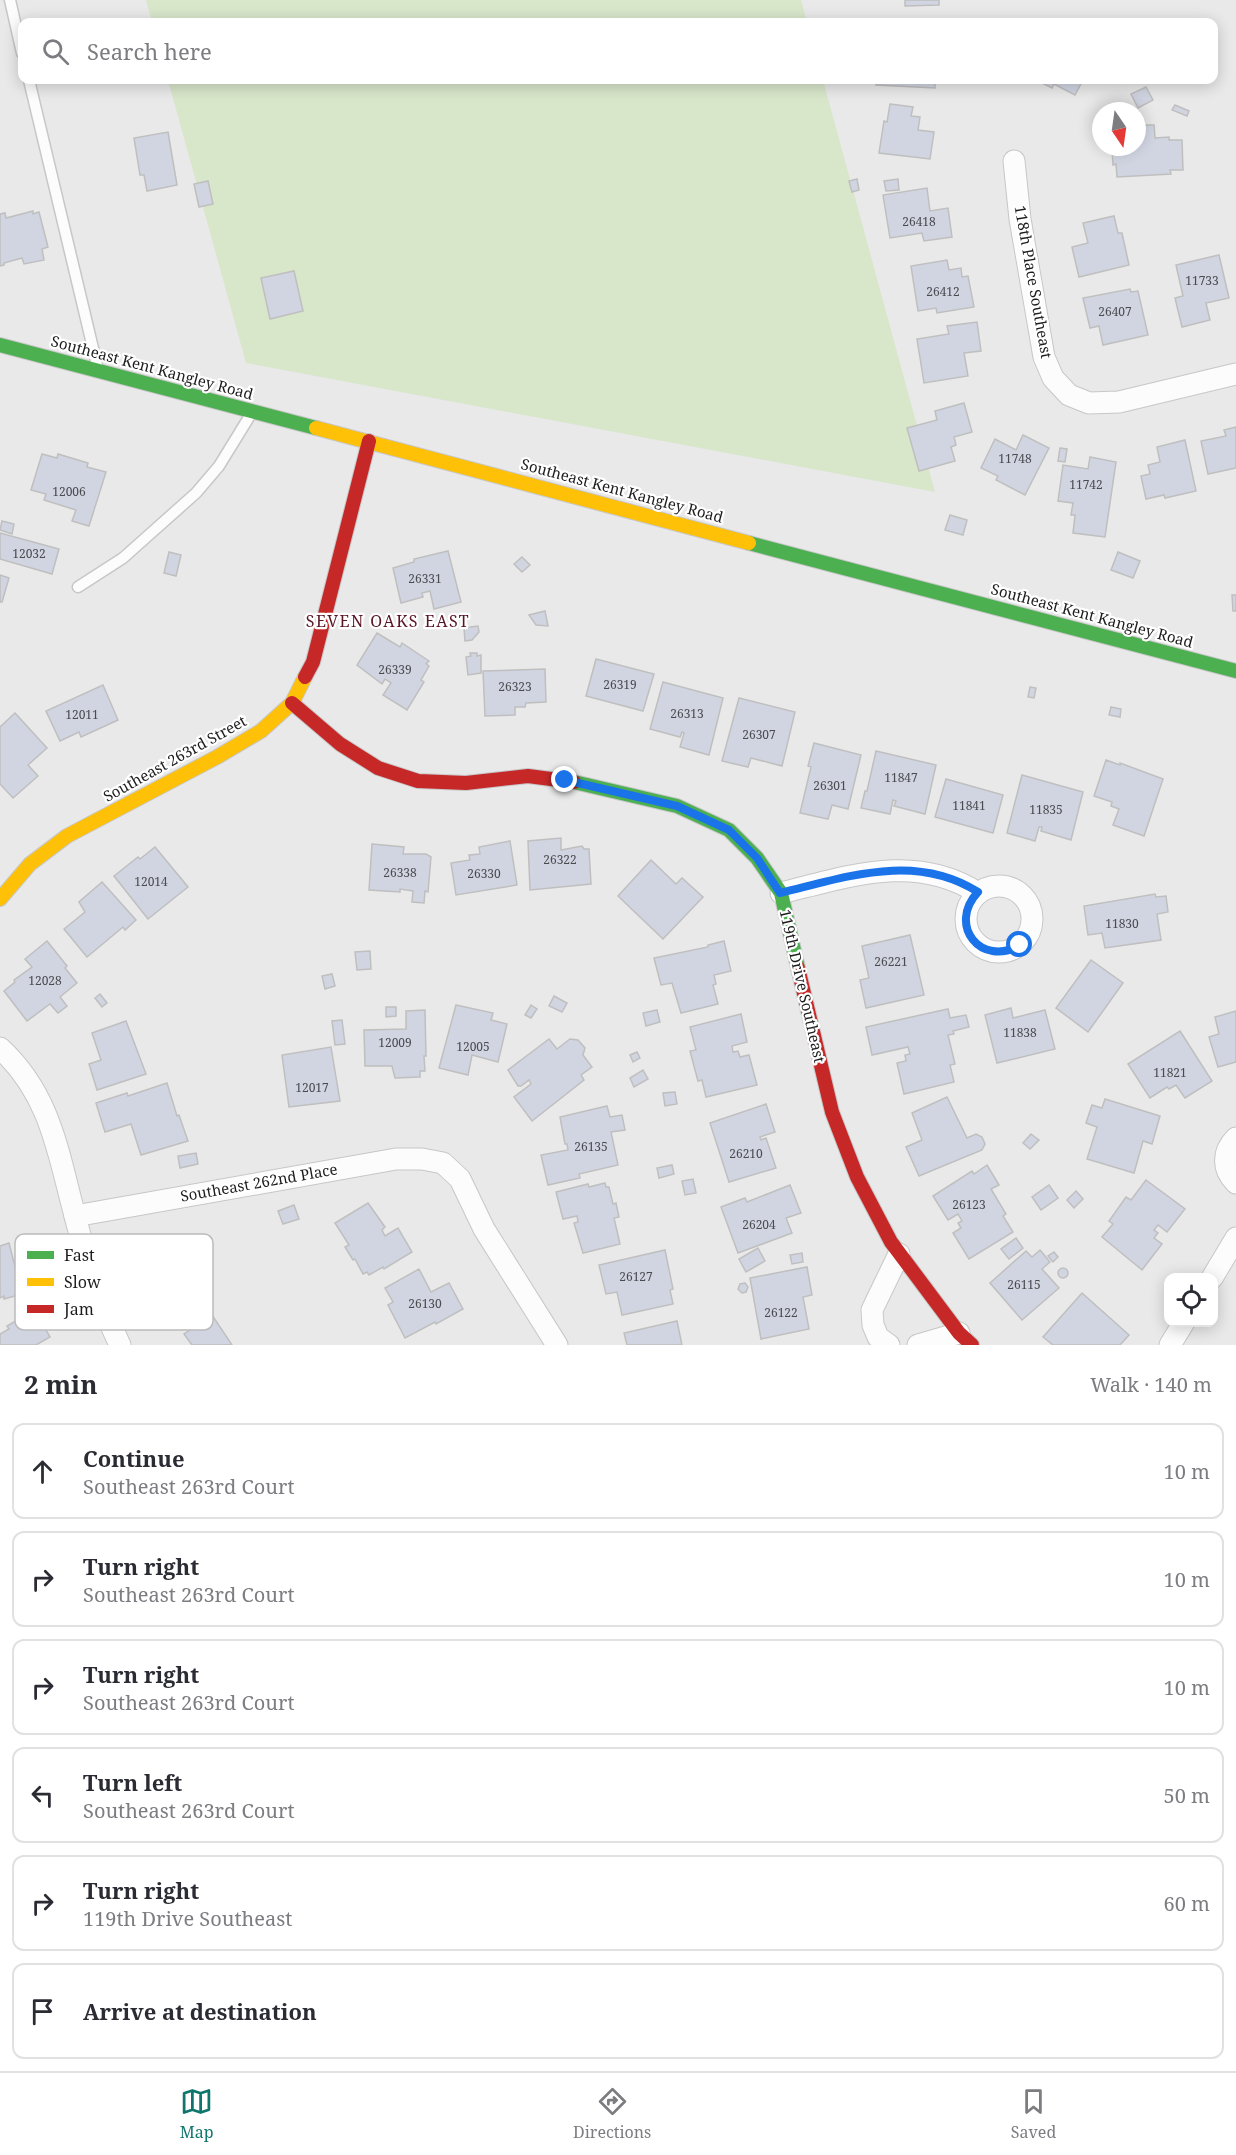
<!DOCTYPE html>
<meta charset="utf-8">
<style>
body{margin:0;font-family:"Noto Serif",serif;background:#f7f7f7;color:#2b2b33}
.controls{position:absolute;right:18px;bottom:18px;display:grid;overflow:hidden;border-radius:12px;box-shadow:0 3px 15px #0003}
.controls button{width:54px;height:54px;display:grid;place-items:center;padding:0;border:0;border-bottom:2px solid #e1e1e2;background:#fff;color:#2b2b33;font:30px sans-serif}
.compass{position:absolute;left:1092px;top:102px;width:54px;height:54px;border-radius:50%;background:#fff;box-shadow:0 3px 15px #0003;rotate:167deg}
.stop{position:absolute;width:18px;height:18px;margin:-14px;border:4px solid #1a73e8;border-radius:50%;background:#fff}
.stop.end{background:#1a73e8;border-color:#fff;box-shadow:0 2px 6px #0008}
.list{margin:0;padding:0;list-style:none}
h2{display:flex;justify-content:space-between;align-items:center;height:78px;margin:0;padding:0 24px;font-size:26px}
h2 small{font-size:20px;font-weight:400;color:#7c7c81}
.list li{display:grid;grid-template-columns:39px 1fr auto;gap:18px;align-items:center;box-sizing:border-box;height:96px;margin:0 12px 12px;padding:0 12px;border:2px solid #e1e1e2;border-radius:12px}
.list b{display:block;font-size:22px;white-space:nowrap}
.list p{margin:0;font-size:20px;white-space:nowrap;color:#7c7c81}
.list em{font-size:20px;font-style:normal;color:#7c7c81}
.icon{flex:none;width:33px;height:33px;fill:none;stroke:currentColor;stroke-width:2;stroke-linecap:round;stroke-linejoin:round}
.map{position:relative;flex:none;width:1236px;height:1345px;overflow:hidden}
.search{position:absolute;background:#fff;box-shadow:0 3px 15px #0003;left:18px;right:18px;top:18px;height:66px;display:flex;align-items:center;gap:15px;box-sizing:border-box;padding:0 21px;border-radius:12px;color:#7c7c81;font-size:22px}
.sheet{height:726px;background:#fff}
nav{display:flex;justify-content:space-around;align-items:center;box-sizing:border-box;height:84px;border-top:2px solid #e1e1e2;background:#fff;font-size:16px;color:#7c7c81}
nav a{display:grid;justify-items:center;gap:3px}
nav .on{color:#0f766e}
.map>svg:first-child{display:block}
.green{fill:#d8e6ca}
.building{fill:#d1d5e2;stroke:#bfbfbf;stroke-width:1.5}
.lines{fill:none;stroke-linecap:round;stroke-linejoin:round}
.lane-casing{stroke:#c7c7c8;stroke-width:13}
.street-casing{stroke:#c7c7c8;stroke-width:23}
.fast-casing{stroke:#c7c7c8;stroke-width:16}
.slow-casing{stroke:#c7c7c8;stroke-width:16}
.jam-casing{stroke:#c7c7c8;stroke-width:16}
.lane{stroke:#fcfcfc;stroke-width:10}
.street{stroke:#fcfcfc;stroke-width:21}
.fast{stroke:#4caf50;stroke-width:14}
.slow{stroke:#ffc107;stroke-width:14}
.jam{stroke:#c62828;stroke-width:14}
.route{stroke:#1a73e8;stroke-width:8}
.labels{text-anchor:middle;stroke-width:4.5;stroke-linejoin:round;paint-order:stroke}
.number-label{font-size:12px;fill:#4a4b4f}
.street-label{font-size:15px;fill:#1d1d1e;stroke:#fff}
.neighbourhood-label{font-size:16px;letter-spacing:1.5px;fill:#5a1525;stroke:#fff}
.key{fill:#fff;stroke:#bbbbbc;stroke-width:1.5}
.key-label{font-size:16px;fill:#1d1d1e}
</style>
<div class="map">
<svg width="1236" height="1345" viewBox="0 0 1236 1345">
<rect width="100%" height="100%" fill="#e9e9ea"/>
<g class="green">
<polygon points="146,0 801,0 807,22 152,22"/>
<polygon points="168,80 823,80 935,492 246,363"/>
</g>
<g class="building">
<polygon points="905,0 939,0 939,5 905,6"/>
<polygon points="876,80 935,80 935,88 876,85"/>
<polygon points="1036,80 1083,80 1075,95 1054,84 1052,88"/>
<polygon points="1146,87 1153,100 1138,108 1131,94"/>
<polygon points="890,104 913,107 911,116 920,117 918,130 934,132 930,159 879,153 884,121 887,122"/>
<polygon points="1175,105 1189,111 1187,116 1172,110"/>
<polygon points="1144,121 1144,125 1154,125 1155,138 1169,137 1169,140 1182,140 1183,170 1170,170 1171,174 1117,177 1116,164 1113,165 1112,150 1121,149 1121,147 1137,147 1137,122"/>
<polygon points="168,132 177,185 147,191 144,175 140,175 134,138"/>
<polygon points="857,179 859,190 852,192 849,181"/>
<polygon points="898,179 899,190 886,191 884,181"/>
<polygon points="208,181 213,204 199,207 194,184"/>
<polygon points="927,188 930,211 948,208 952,237 924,241 922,233 890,238 883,195"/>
<polygon points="33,211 33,214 39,212 48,247 42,249 44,260 24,264 22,258 4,263 4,265 0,266 0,214 5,213 6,218"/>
<polygon points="1114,216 1118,233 1122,233 1129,265 1079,277 1072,247 1088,243 1083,223"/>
<polygon points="1219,255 1229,298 1206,303 1210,320 1182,327 1175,298 1183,296 1176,265"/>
<polygon points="947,260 949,270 961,268 962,277 968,276 974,307 937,313 936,308 918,311 911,266"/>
<polygon points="294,271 303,311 270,319 261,278"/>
<polygon points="1130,289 1131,292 1138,291 1148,335 1103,345 1099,326 1090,328 1083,298"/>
<polygon points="977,322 981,351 964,353 968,376 924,383 917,339 949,334 947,326"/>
<polygon points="964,403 972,432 954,437 956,445 951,447 955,461 919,471 907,428 937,420 935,411"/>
<polygon points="1236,427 1236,468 1208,474 1201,441 1226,436 1224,430"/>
<polygon points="1023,435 1049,448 1025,495 996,480 998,476 981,468 995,439 1016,450"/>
<polygon points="1185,440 1196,491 1165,498 1164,495 1146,499 1141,476 1150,474 1148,465 1160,462 1157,447"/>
<polygon points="1060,448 1067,449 1065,462 1058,461"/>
<polygon points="42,454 57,458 58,454 88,463 87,467 106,472 89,526 72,521 76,510 44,500 46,494 31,490"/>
<polygon points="1090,457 1116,462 1105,537 1073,533 1075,515 1071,515 1073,503 1058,501 1063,465 1088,469"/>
<polygon points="950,515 967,520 963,535 945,530"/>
<polygon points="2,521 14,524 12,534 0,530"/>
<polygon points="0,533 59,549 52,574 0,559"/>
<polygon points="448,551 461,602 434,609 430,591 422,593 423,597 401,603 393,568 414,562 414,559"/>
<polygon points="169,552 181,555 176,576 164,573"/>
<polygon points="1118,552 1140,561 1133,578 1111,570"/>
<polygon points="522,557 530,565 522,572 514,564"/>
<polygon points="0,575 9,578 2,602 0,602"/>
<polygon points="1232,595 1236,595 1236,611 1233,611"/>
<polygon points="545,611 548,626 536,625 529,615"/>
<polygon points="478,626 479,632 472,640 465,641 464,628"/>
<polygon points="377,633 400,647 402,643 429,661 426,664 429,666 421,680 424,682 407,710 383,695 391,683 385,679 382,684 357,665"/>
<polygon points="470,653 477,653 477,656 481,655 481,673 468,675 466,657 471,656"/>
<polygon points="596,659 654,674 643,711 586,696"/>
<polygon points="545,669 546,702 526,703 525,707 515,707 515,715 485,716 483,671"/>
<polygon points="663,682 723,698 709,755 680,747 684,733 682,732 680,737 650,729"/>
<polygon points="103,685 118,720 81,737 79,732 60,741 46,711"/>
<polygon points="1030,687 1036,688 1034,698 1028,697"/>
<polygon points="739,698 795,712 782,766 751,758 748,767 722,761"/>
<polygon points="1111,707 1121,709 1120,717 1109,715"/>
<polygon points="15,713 47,748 28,765 38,776 13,798 0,784 0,727"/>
<polygon points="814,743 861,755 848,809 832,805 828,819 800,813 811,767 808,766"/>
<polygon points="876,751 936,765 925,814 894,806 896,801 893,800 890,814 861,808 865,791 867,791"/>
<polygon points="1106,760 1120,765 1120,763 1163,779 1144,836 1113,825 1119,809 1111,806 1112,802 1094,796"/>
<polygon points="1022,775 1083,792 1071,840 1041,831 1042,827 1039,827 1035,841 1007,833"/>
<polygon points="946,779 1003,795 993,833 935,817"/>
<polygon points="561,838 561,850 582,846 584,849 589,849 591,884 530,890 528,841"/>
<polygon points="510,841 517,885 456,895 451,863 470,860 469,855 480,854 479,847"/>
<polygon points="372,844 404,847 403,854 426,854 431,857 428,892 425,891 424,903 412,902 413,891 400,889 400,892 369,890"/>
<polygon points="155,847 188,887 148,919 114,876 138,857 140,859"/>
<polygon points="651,860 676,884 682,878 703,897 663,939 618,896"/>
<polygon points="102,882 136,920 125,930 123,927 87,957 64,929 85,912 79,902"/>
<polygon points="1155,894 1156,897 1166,896 1168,912 1157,914 1161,940 1105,948 1102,933 1088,935 1084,906"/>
<polygon points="910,935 924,995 866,1008 860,980 869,978 862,946"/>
<polygon points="47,941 67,966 65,968 77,983 60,997 67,1006 58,1013 50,1004 27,1021 4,991 15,982 14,980 32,967 25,959"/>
<polygon points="724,941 731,971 714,975 716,984 713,985 718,1004 681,1013 672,983 661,985 654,958 708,947 708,945"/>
<polygon points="370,951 371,969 357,970 355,952"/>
<polygon points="1091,960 1123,983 1088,1032 1056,1008"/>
<polygon points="332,974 335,986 325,989 322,976"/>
<polygon points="100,994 107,1003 102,1007 95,998"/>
<polygon points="554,996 567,1003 562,1012 549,1006"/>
<polygon points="456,1005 493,1013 491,1020 507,1024 498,1062 472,1055 468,1075 439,1068"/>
<polygon points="531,1005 537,1009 531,1018 525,1015"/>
<polygon points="386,1007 396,1007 396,1016 386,1017"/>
<polygon points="1011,1008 1013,1018 1045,1010 1055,1049 997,1063 985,1015"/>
<polygon points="948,1009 950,1018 966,1015 969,1027 953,1031 954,1034 948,1035 955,1064 950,1065 954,1082 904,1094 897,1063 906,1061 905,1055 910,1054 908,1047 872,1055 866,1027"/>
<polygon points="425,1010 426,1056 424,1056 425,1071 420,1071 420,1077 395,1078 392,1066 365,1066 364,1030 406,1029 406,1011"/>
<polygon points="657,1010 660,1022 646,1026 643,1013"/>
<polygon points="1236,1011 1236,1062 1218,1067 1209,1037 1219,1034 1215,1017"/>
<polygon points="741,1014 747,1042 732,1046 733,1052 738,1051 740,1057 749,1055 757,1085 706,1097 702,1080 698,1081 690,1051 696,1050 690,1027"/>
<polygon points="342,1020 345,1044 335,1045 332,1021"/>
<polygon points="126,1021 146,1074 97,1090 89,1064 101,1060 92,1033"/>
<polygon points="1180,1031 1212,1081 1185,1098 1176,1085 1169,1089 1167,1087 1150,1098 1128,1064"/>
<polygon points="549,1039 557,1049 570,1039 578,1040 585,1048 583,1055 592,1067 581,1075 584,1080 532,1121 514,1097 531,1084 529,1080 521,1086 518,1086 508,1070"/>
<polygon points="331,1047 340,1101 289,1107 282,1055"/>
<polygon points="637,1052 640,1058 633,1062 630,1055"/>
<polygon points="643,1070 648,1079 634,1087 630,1078"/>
<polygon points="167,1083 177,1116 179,1115 188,1141 141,1155 131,1124 105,1132 96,1103 127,1093 128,1096"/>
<polygon points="675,1092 677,1104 665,1106 663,1093"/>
<polygon points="947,1097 967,1138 976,1134 982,1137 985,1144 982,1150 919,1176 906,1147 922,1140 912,1113"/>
<polygon points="1105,1099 1160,1116 1152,1144 1143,1141 1134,1173 1087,1159 1097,1127 1086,1123 1092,1105 1102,1108"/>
<polygon points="766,1104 775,1132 760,1137 761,1140 766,1138 776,1168 729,1182 710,1123"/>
<polygon points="607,1106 610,1117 622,1115 625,1130 611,1132 618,1165 579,1174 580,1178 548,1185 541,1155 568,1150 567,1144 565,1144 560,1117"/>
<polygon points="1031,1134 1039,1140 1030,1149 1023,1143"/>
<polygon points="196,1153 198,1164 180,1168 178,1156"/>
<polygon points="672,1165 674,1174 659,1178 657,1168"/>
<polygon points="987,1165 999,1185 991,1189 1006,1214 1003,1216 1013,1232 969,1259 953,1233 961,1228 958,1223 962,1221 958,1214 948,1220 933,1196 972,1171 974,1174"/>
<polygon points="693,1179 696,1193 685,1195 682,1181"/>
<polygon points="1146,1180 1185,1209 1167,1232 1158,1225 1154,1230 1158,1233 1154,1238 1162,1244 1142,1270 1102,1237 1113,1224 1109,1221 1126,1197 1131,1200"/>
<polygon points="605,1183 606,1187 609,1187 613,1204 616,1203 619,1217 614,1218 620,1244 583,1253 574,1223 578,1222 577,1216 563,1219 556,1192 588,1184 589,1187"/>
<polygon points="790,1185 801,1213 786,1218 792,1233 738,1253 721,1207 745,1198 747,1202"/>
<polygon points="1049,1185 1058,1198 1041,1210 1032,1197"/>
<polygon points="1076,1191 1083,1199 1074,1208 1067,1200"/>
<polygon points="368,1203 385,1227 382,1230 385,1236 398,1228 412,1252 384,1269 383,1267 369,1275 367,1272 363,1274 355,1259 353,1260 345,1247 349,1245 335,1223"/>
<polygon points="294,1205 299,1219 283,1224 278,1211"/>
<polygon points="1016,1238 1023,1248 1009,1259 1001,1249"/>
<polygon points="9,1243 22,1294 4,1299 4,1296 0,1298 0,1246"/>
<polygon points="758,1248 765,1261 746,1272 739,1259"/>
<polygon points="665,1250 673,1289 670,1290 673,1304 622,1315 617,1292 606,1294 599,1265"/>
<polygon points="1040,1250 1050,1262 1042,1269 1059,1288 1022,1320 990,1283 1026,1251 1032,1257"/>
<polygon points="1054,1252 1058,1257 1053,1262 1048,1256"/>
<polygon points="802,1253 803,1262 792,1264 790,1255"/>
<polygon points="807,1267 812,1295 803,1297 809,1329 761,1339 750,1278"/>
<circle cx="1063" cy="1273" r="5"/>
<polygon points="419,1269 431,1292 449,1283 463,1309 436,1324 435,1322 405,1338 388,1305 393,1302 385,1288"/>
<polygon points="745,1283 748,1287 746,1292 742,1293 738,1289 740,1284"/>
<polygon points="1082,1293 1129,1335 1120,1345 1053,1345 1043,1337"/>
<polygon points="35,1310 50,1337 36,1345 0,1345 0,1334 9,1329 7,1326"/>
<polygon points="212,1315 232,1345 192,1345 184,1334"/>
<polygon points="677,1321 682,1345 627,1345 624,1333"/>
</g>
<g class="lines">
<defs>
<g id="lane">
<polyline points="10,0 22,53"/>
<polyline points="29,80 97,365"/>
<polyline points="78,587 123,558 196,493 219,466 251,414"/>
</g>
<g id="street">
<polyline points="1014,161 1020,219 1044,357 1053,378 1069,395 1089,403 1119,402 1236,374"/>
<circle cx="999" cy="919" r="33"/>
<path d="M781,893C847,877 915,852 978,893"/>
<path d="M0,1048C51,1095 58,1153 75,1216C86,1260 100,1304 120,1345"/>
<path d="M1236,1138C1222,1152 1222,1169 1236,1183"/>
<polyline points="75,1216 396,1159 422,1159 443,1163 460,1179 484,1229 557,1345"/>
<polyline points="1212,1278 1236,1238"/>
<polyline points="889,1345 878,1337 873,1325 872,1310 899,1254"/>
<polyline points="918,1345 959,1333"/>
<polyline points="1170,1345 1184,1322"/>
</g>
<g id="fast">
<polyline points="0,345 316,428"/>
<polyline points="749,543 1236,671"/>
<polyline points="574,782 677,806 729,830 757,858 781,893 798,968"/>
</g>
<g id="slow">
<polyline points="316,428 749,543"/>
<polyline points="0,899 30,864 67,836 217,757 261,731 292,703 305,677"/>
</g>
<g id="jam">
<polyline points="305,677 313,662 369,441"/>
<polyline points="292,703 340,744 378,768 418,781 466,783 528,776 574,782"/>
<polyline points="798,968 832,1112 857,1177 891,1242 959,1333 972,1345"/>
</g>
</defs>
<use href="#lane" class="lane-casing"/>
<use href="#street" class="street-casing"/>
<use href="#fast" class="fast-casing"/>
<use href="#slow" class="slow-casing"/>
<use href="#jam" class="jam-casing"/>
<use href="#lane" class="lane"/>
<use href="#street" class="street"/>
<use href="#fast" class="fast"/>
<use href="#slow" class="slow"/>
<use href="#jam" class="jam"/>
</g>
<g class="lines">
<path class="route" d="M565,780L677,806L729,830L757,858L780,893C847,877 915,852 978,892C947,925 981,968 1020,945"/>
</g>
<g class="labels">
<g class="number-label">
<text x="919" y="226">26418</text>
<text x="1202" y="285">11733</text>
<text x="943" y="296">26412</text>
<text x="1115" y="316">26407</text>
<text x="1015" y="463">11748</text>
<text x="1086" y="489">11742</text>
<text x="69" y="496">12006</text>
<text x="29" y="558">12032</text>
<text x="425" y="583">26331</text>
<text x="395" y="674">26339</text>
<text x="620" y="689">26319</text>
<text x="515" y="691">26323</text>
<text x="687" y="718">26313</text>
<text x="82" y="719">12011</text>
<text x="759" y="739">26307</text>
<text x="901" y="782">11847</text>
<text x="830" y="790">26301</text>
<text x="969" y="810">11841</text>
<text x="1046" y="814">11835</text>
<text x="560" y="864">26322</text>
<text x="400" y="877">26338</text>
<text x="484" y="878">26330</text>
<text x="151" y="886">12014</text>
<text x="1122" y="928">11830</text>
<text x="891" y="966">26221</text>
<text x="45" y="985">12028</text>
<text x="1020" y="1037">11838</text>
<text x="395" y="1047">12009</text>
<text x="473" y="1051">12005</text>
<text x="1170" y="1077">11821</text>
<text x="312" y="1092">12017</text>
<text x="591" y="1151">26135</text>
<text x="746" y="1158">26210</text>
<text x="969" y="1209">26123</text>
<text x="759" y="1229">26204</text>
<text x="636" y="1281">26127</text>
<text x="1024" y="1289">26115</text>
<text x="425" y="1308">26130</text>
<text x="781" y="1317">26122</text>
</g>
<g class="street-label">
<text transform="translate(1033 282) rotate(80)" y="5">118th Place Southeast</text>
<text transform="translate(152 368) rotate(15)" y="5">Southeast Kent Kangley Road</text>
<text transform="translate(622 491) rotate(15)" y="5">Southeast Kent Kangley Road</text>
<text transform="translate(1092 616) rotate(15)" y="5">Southeast Kent Kangley Road</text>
<text transform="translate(175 759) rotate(-29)" y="5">Southeast 263rd Street</text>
<text transform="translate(802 986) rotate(77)" y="5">119th Drive Southeast</text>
<text transform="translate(259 1183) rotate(-10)" y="5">Southeast 262nd Place</text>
</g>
<g class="neighbourhood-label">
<text x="388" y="627">SEVEN OAKS EAST</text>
</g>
</g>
<rect x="15" y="1234" width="198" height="96" rx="9" class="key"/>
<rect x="27" y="1251" width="27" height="8" fill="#4caf50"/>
<rect x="27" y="1278" width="27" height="8" fill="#ffc107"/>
<rect x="27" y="1305" width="27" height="8" fill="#c62828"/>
<g class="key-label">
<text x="64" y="1261">Fast</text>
<text x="64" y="1288">Slow</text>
<text x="64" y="1315">Jam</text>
</g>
</svg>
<div class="controls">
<button><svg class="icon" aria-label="locate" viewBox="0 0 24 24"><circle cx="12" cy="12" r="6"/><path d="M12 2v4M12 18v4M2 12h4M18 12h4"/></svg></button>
</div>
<svg class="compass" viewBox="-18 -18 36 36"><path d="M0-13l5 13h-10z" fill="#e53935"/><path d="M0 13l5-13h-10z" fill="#7c7c81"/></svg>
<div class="stop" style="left:1020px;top:945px"></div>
<div class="stop end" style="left:565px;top:780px"></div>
<div class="search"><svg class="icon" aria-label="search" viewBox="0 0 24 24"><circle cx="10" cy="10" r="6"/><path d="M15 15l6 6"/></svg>Search here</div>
</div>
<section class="sheet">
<h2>2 min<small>Walk · 140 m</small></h2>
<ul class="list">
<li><svg class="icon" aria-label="ahead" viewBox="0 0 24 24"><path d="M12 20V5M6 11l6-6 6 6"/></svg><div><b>Continue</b><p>Southeast 263rd Court</p></div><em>10 m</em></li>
<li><svg class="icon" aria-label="right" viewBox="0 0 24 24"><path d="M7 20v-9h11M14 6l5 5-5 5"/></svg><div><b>Turn right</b><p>Southeast 263rd Court</p></div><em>10 m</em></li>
<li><svg class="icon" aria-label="right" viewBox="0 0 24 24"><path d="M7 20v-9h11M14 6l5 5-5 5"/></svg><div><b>Turn right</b><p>Southeast 263rd Court</p></div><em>10 m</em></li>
<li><svg class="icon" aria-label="left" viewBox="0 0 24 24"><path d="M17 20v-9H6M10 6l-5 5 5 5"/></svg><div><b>Turn left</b><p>Southeast 263rd Court</p></div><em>50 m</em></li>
<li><svg class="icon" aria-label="right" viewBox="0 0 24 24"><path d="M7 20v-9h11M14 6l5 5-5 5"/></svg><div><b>Turn right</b><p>119th Drive Southeast</p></div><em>60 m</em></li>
<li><svg class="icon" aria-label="arrive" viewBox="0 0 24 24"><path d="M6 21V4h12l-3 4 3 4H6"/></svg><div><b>Arrive at destination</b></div></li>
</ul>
</section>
<nav>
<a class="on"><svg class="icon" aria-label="map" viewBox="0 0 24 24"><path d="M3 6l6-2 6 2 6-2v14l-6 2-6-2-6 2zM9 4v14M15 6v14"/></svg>Map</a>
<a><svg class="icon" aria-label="directions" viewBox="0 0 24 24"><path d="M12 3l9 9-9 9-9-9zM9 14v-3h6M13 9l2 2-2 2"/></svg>Directions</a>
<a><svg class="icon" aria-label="saved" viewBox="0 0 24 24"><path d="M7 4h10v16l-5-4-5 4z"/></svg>Saved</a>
</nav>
